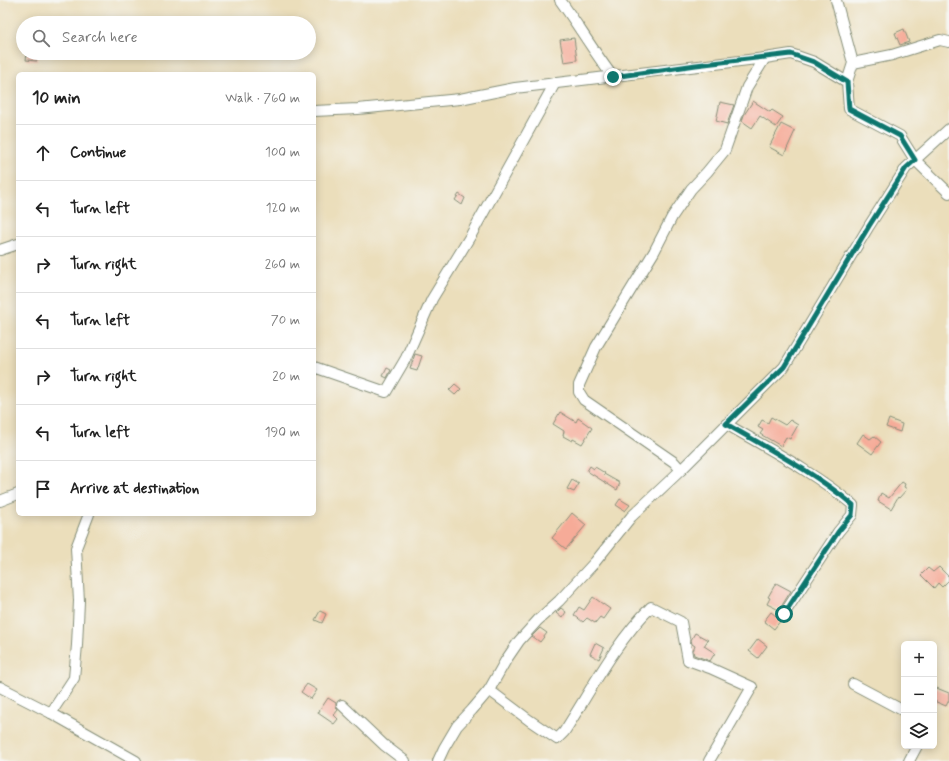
<!DOCTYPE html>
<meta charset="utf-8">
<style>
body{margin:0;font-family:Mynerve,sans-serif;background:#f6f6f6;color:#222}
.controls{position:absolute;right:12px;bottom:12px;display:grid;overflow:hidden;border-radius:6px;box-shadow:0 2px 10px #0003}
.controls button{width:36px;height:36px;display:grid;place-items:center;padding:0;border:0;border-bottom:1px solid #e0e0e0;background:#fff;color:#222;font:20px sans-serif}
.stop{position:absolute;width:12px;height:12px;margin:-9px;border:3px solid #0f766e;border-radius:50%;background:#fff}
.stop.end{background:#0f766e;border-color:#fff;box-shadow:0 1px 4px #0008}
.list{margin:0;padding:0;list-style:none}
h2{display:flex;justify-content:space-between;align-items:center;height:52px;margin:0;padding:0 16px;font-size:17px}
h2 small{font-size:13px;font-weight:400;color:#767676}
.list li{display:grid;grid-template-columns:26px 1fr auto;gap:12px;align-items:center;box-sizing:border-box;height:56px;padding:0 16px;border-top:1px solid #e0e0e0}
.list b{display:block;font-size:15px;white-space:nowrap}
.list em{font-size:13px;font-style:normal;color:#767676}
.icon{flex:none;width:22px;height:22px;fill:none;stroke:currentColor;stroke-width:2;stroke-linecap:round;stroke-linejoin:round}
.map{position:relative;flex:none;width:949px;height:761px;overflow:hidden}
.search{position:absolute;background:#fff;box-shadow:0 2px 10px #0003;left:16px;top:16px;width:300px;height:44px;display:flex;align-items:center;gap:10px;box-sizing:border-box;padding:0 14px;border-radius:22px;color:#767676;font-size:15px}
.panel{position:absolute;background:#fff;box-shadow:0 2px 10px #0003;left:16px;top:72px;width:300px;height:444px;border-radius:6px}
.map>svg:first-child{display:block}
.building{fill:#f6ab98}
.lines{fill:none;stroke-linecap:round;stroke-linejoin:round}
.minor-casing{stroke:#858e78;stroke-width:12}
.minor{stroke:#fff;stroke-width:10}
.route{stroke:#0f766e;stroke-width:5}
</style>
<div class="map">
<svg width="949" height="761" viewBox="0 0 949 761">
<rect width="100%" height="100%" fill="#f6f6f2"/>
<filter id="ink" filterUnits="userSpaceOnUse"><feTurbulence type="fractalNoise" baseFrequency=".025" numOctaves="2"/><feDisplacementMap in="SourceGraphic" scale="8" xChannelSelector="R" yChannelSelector="G"/><feConvolveMatrix kernelMatrix="1 2 1 2 8 2 1 2 1" color-interpolation-filters="sRGB"/></filter>
<filter id="wash" filterUnits="userSpaceOnUse"><feTurbulence type="fractalNoise" baseFrequency=".012" numOctaves="4" result="noise"/><feDisplacementMap in="SourceGraphic" scale="16" xChannelSelector="R" yChannelSelector="G"/><feGaussianBlur stdDeviation="0.9" result="paint"/><feColorMatrix in="noise" values="0 0 0 0 0 0 0 0 0 0 0 0 0 0 0 0 0 1.4 0 .05"/><feComposite in="paint" operator="in"/></filter>
<g filter="url(#wash)">
<rect width="100%" height="100%" fill="#ebdebb"/>
<g id="blocks">
<g class="building">
<polygon points="904,29 909,42 900,45 895,33"/>
<polygon points="574,38 577,60 564,62 560,40"/>
<polygon points="27,53 38,53 37,61 26,60"/>
<polygon points="753,101 770,112 772,110 783,117 776,127 760,116 752,128 742,121 744,115"/>
<polygon points="720,102 734,105 727,124 716,121"/>
<polygon points="781,124 795,131 784,155 769,147"/>
<polygon points="459,194 465,198 462,205 455,200"/>
<polygon points="415,354 422,356 417,371 410,369"/>
<polygon points="387,368 391,370 387,378 383,376"/>
<polygon points="455,384 461,389 455,395 449,390"/>
<polygon points="560,412 576,422 578,418 592,428 582,444 573,439 572,441 563,436 564,431 553,424"/>
<polygon points="771,417 785,425 790,420 798,425 790,439 786,437 781,446 760,434 763,430 758,427 762,420 768,423"/>
<polygon points="889,419 902,424 900,432 886,427"/>
<polygon points="863,434 870,439 874,436 881,442 872,454 857,443"/>
<polygon points="590,466 594,469 595,467 605,473 604,474 620,483 617,490 587,471"/>
<polygon points="572,480 579,484 574,492 567,489"/>
<polygon points="902,482 905,484 904,487 907,489 899,498 898,497 891,509 878,501 881,493 889,498"/>
<polygon points="620,499 630,505 625,511 616,505"/>
<polygon points="572,513 586,525 566,549 552,538"/>
<polygon points="939,567 949,577 949,580 942,587 938,583 934,588 921,575 928,568 933,572"/>
<polygon points="776,583 791,591 779,610 767,604 770,598 768,597"/>
<polygon points="593,597 610,609 603,619 600,617 595,623 587,618 583,622 574,615 579,607 584,610"/>
<polygon points="561,608 566,612 562,618 556,613"/>
<polygon points="320,611 326,614 322,623 315,620"/>
<polygon points="771,612 781,620 774,629 764,621"/>
<polygon points="540,628 547,633 540,642 532,636"/>
<polygon points="695,633 708,640 704,646 715,653 710,661 694,655 693,651 695,646 692,644 691,640"/>
<polygon points="758,639 767,646 758,658 749,651"/>
<polygon points="595,643 604,648 599,659 590,654"/>
<polygon points="307,684 317,690 311,699 301,692"/>
<polygon points="934,687 949,693 949,700 946,706 934,701"/>
<polygon points="328,698 336,703 336,706 338,710 334,715 338,719 334,724 318,713"/>
</g>
</g>
</g>
<g filter="url(#ink)">
<use href="#blocks" fill-opacity="0" stroke="#858e78" stroke-width="1"/>
<g class="lines">
<defs>
<g id="minor">
<path d="M560,0C578,25 594,52 613,77"/>
<polyline points="765,58 791,54 814,62 847,82 853,63 836,0"/>
<polyline points="853,63 892,55 940,40 949,42"/>
<polyline points="847,82 849,109 900,136 915,160 949,193"/>
<polyline points="314,111 358,109 460,99 515,88 765,58 747,87 725,150 707,172 691,189 672,217 654,252 596,347 579,385 579,392 584,400 674,462 681,470"/>
<polyline points="0,250 18,244"/>
<polyline points="314,367 386,392 406,358 432,299 471,235 555,83"/>
<path d="M726,424C769,449 815,473 853,505L852,515L838,532L784,614"/>
<polyline points="0,501 18,494"/>
<polyline points="853,684 904,711"/>
<polyline points="0,687 51,713 136,761"/>
<path d="M489,690L529,720L557,739L564,732C591,690 615,643 651,607L681,622L688,660L710,668L752,687L709,761"/>
<polyline points="342,705 384,745 405,761"/>
<polyline points="51,713 74,678 77,645 79,601 76,548 89,514"/>
<polyline points="438,761 444,748 457,726 472,710 489,690 506,660 519,641 538,620 559,601 595,562 631,517 681,470 784,367 869,226 906,168 949,129"/>
<polyline points="909,761 917,746"/>
</g>
</defs>
<use href="#minor" class="minor-casing"/>
<use href="#minor" class="minor"/>
</g>
</g>
<g class="lines" filter="url(#ink)">
<path class="route" d="M613,77L696,65L791,54L814,62L847,82L849,109L900,136L915,160L906,168L869,226L784,367L726,424C769,449 815,473 853,505L852,515L838,532L784,614"/>
</g>
</svg>
<div class="controls">
<button>+</button>
<button>−</button>
<button><svg class="icon" aria-label="layers" viewBox="0 0 24 24"><path d="M12 4l9 5-9 5-9-5zM3 14l9 5 9-5"/></svg></button>
</div>
<div class="stop" style="left:784px;top:614px"></div>
<div class="stop end" style="left:613px;top:77px"></div>
<div class="search"><svg class="icon" aria-label="search" viewBox="0 0 24 24"><circle cx="10" cy="10" r="6"/><path d="M15 15l6 6"/></svg>Search here</div>
<section class="panel">
<h2>10 min<small>Walk · 760 m</small></h2>
<ul class="list">
<li><svg class="icon" aria-label="ahead" viewBox="0 0 24 24"><path d="M12 20V5M6 11l6-6 6 6"/></svg><div><b>Continue</b></div><em>100 m</em></li>
<li><svg class="icon" aria-label="left" viewBox="0 0 24 24"><path d="M17 20v-9H6M10 6l-5 5 5 5"/></svg><div><b>Turn left</b></div><em>120 m</em></li>
<li><svg class="icon" aria-label="right" viewBox="0 0 24 24"><path d="M7 20v-9h11M14 6l5 5-5 5"/></svg><div><b>Turn right</b></div><em>260 m</em></li>
<li><svg class="icon" aria-label="left" viewBox="0 0 24 24"><path d="M17 20v-9H6M10 6l-5 5 5 5"/></svg><div><b>Turn left</b></div><em>70 m</em></li>
<li><svg class="icon" aria-label="right" viewBox="0 0 24 24"><path d="M7 20v-9h11M14 6l5 5-5 5"/></svg><div><b>Turn right</b></div><em>20 m</em></li>
<li><svg class="icon" aria-label="left" viewBox="0 0 24 24"><path d="M17 20v-9H6M10 6l-5 5 5 5"/></svg><div><b>Turn left</b></div><em>190 m</em></li>
<li><svg class="icon" aria-label="arrive" viewBox="0 0 24 24"><path d="M6 21V4h12l-3 4 3 4H6"/></svg><div><b>Arrive at destination</b></div></li>
</ul>
</section>
</div>
